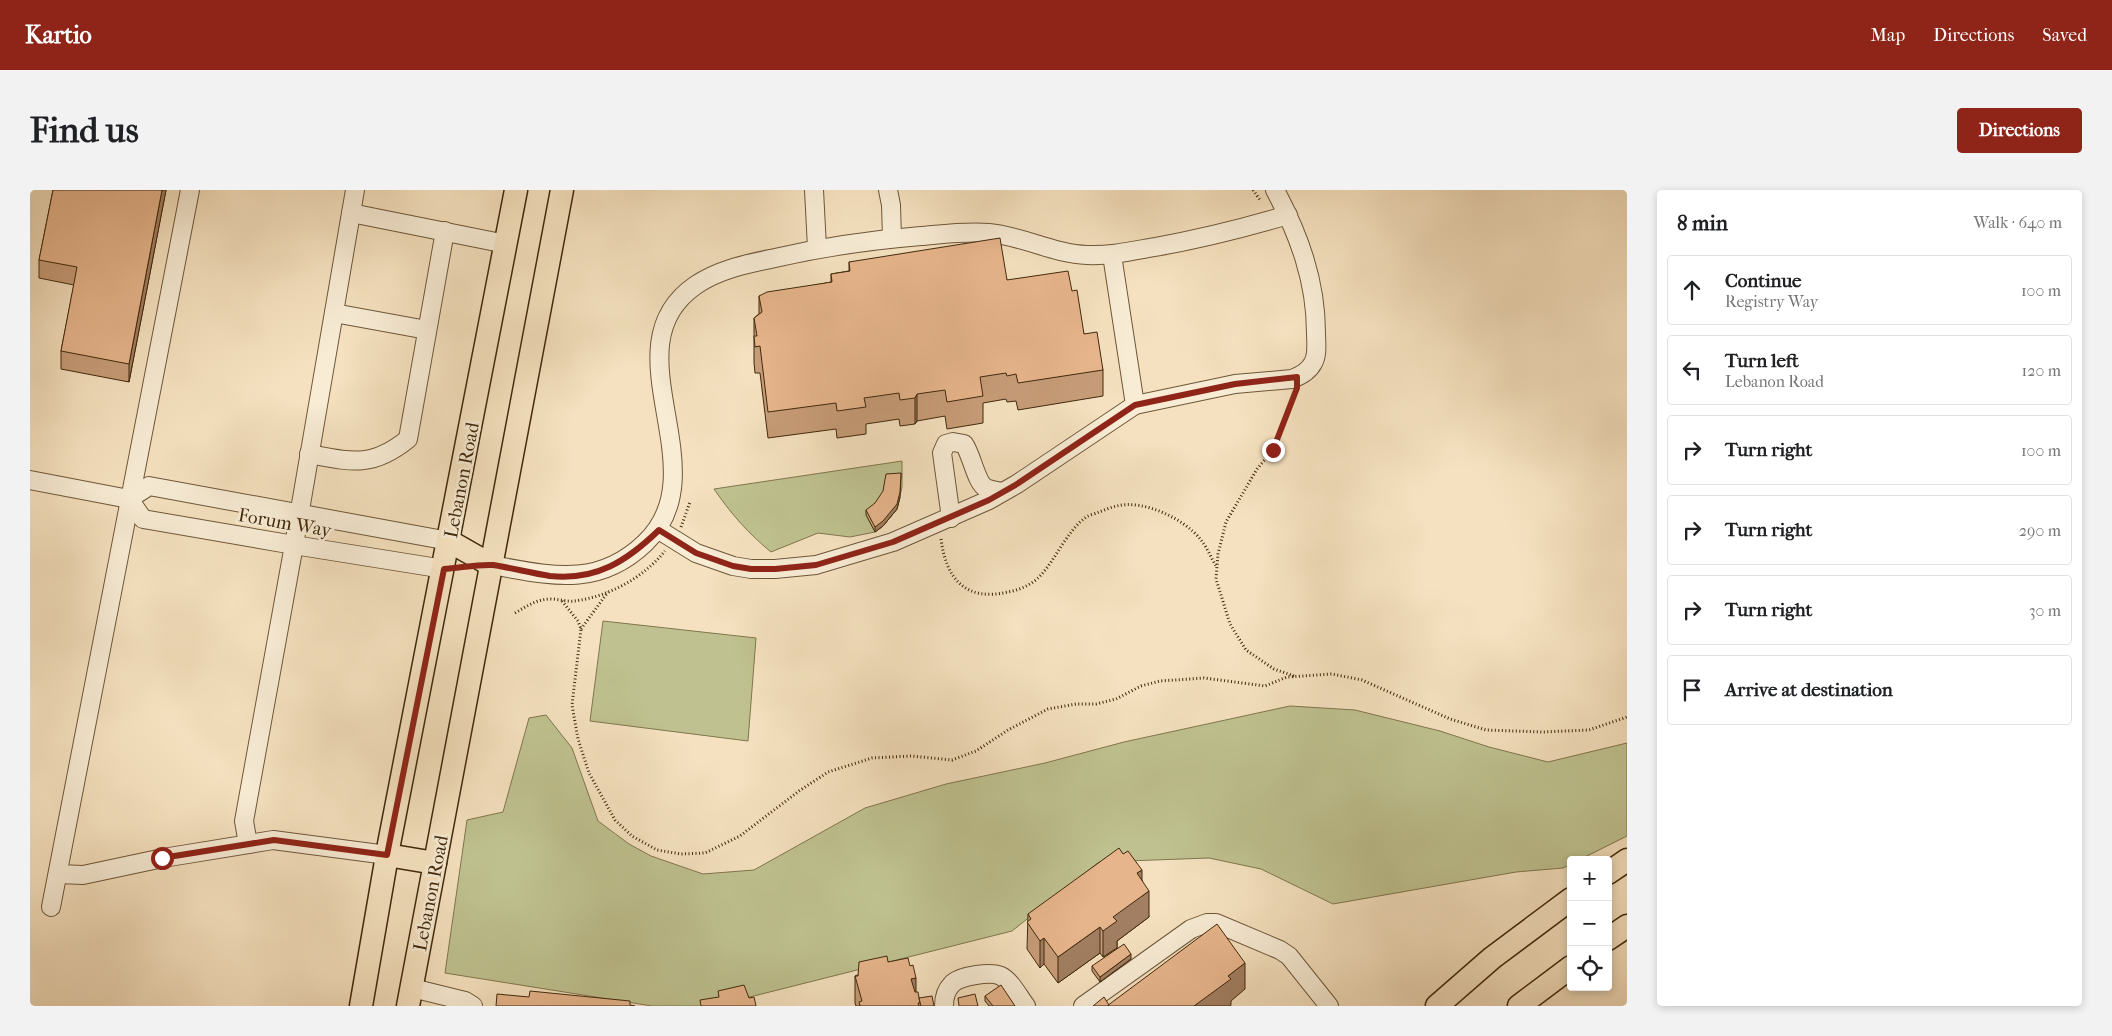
<!DOCTYPE html>
<meta charset="utf-8">
<style>
body{margin:0;font-family:"IM FELL French Canon",serif;background:#f2f2f2;color:#202124}
.controls{position:absolute;right:15px;bottom:15px;display:grid;overflow:hidden;border-radius:5px;box-shadow:0 2px 8px #0003}
.controls button{width:45px;height:45px;display:grid;place-items:center;padding:0;border:0;border-bottom:1px solid #e0e0e0;background:#fff;color:#202124;font:25px sans-serif}
.stop{position:absolute;width:15px;height:15px;margin:-11px;border:4px solid #8f2418;border-radius:50%;background:#fff}
.stop.end{background:#8f2418;border-color:#fff;box-shadow:0 1px 5px #0008}
.list{margin:0;padding:0;list-style:none}
h2{display:flex;justify-content:space-between;align-items:center;height:65px;margin:0;padding:0 20px;font-size:21px}
h2 small{font-size:16px;font-weight:400;color:#757577}
.list li{display:grid;grid-template-columns:32px 1fr auto;gap:15px;align-items:center;box-sizing:border-box;height:70px;margin:0 10px 10px;padding:0 10px;border:1px solid #e0e0e0;border-radius:5px}
.list b{display:block;font-size:19px;white-space:nowrap}
.list p{margin:0;font-size:16px;white-space:nowrap;color:#757577}
.list em{font-size:16px;font-style:normal;color:#757577}
.icon{flex:none;width:28px;height:28px;fill:none;stroke:currentColor;stroke-width:2;stroke-linecap:round;stroke-linejoin:round}
.map{position:relative;flex:none;width:1597px;height:816px;overflow:hidden;border-radius:5px}
header{display:flex;align-items:center;gap:30px;box-sizing:border-box;height:70px;padding:0 25px;background:#8f2418;color:#fff}
header strong{font-size:24px}
nav{display:flex;gap:28px;margin-inline-start:auto;font-size:18px}
.intro{display:flex;align-items:center;justify-content:space-between;box-sizing:border-box;height:120px;padding:0 30px}
h1{margin:0;font-size:35px}
.button{padding:12px 22px;border-radius:5px;background:#8f2418;color:#fff;font-size:18px;font-weight:700}
main{display:flex;gap:30px;padding:0 30px}
aside{flex:1;background:#fff;border-radius:5px;box-shadow:0 2px 8px #0003}
.map>svg:first-child{display:block}
.green{fill:#bfc290;stroke:#80764e}
.lines{fill:none;stroke-linecap:round;stroke-linejoin:round}
.minor-casing{stroke:#6e5739;stroke-width:20}
.major-casing{stroke:#41290c;stroke-width:25}
.path{stroke:#41290c;stroke-width:3;stroke-dasharray:1 2.5;stroke-linecap:butt}
.minor{stroke:#f8ecd5;stroke-width:18}
.major{stroke:#f5e1bf;stroke-width:22}
.wall{fill:#c79c78;stroke:#41290c}
.shaded-wall{fill:#a27f62;stroke:#41290c}
.building{fill:#e7b58c;stroke:#41290c}
.route{stroke:#8f2418;stroke-width:6}
.labels{text-anchor:middle;stroke-width:5;stroke-linejoin:round;paint-order:stroke}
.street-label{font-size:19px;fill:#41290c;stroke:#f8ecd5}
</style>
<header>
<strong>Kartio</strong>
<nav><a>Map</a><a>Directions</a><a>Saved</a></nav>
</header>
<div class="intro"><h1>Find us</h1><a class="button">Directions</a></div>
<main>
<div class="map">
<svg width="1597" height="816" viewBox="0 0 1597 816">
<rect width="100%" height="100%" fill="#f5e1bf"/>
<filter id="stains"><feTurbulence type="fractalNoise" baseFrequency=".004" numOctaves="4"/><feColorMatrix values="0 0 0 0 .2 0 0 0 0 .09 0 0 0 0 .02 0 0 0 .5 -.17"/></filter>
<radialGradient id="worn" r=".72"><stop offset=".6" stop-color="#630" stop-opacity="0"/><stop offset="1" stop-color="#630" stop-opacity=".3"/></radialGradient>
<g class="green">
<path d="M872,271V297L867,319L853,336L845,342L820,347L788,343L741,362C719,344 701,324 684,299Z"/>
<polygon points="573,431 726,448 718,551 560,531"/>
<polygon points="1260,516 1325,520 1410,541 1459,557 1518,572 1597,553 1597,646 1549,670 1541,670 1541,674 1533,678 1486,682 1303,714 1231,679 1179,668 1069,672 982,741 684,816 622,816 415,783 437,630 473,622 499,528 516,525 542,558 568,631 599,654 621,666 673,684 724,680 835,618 916,594 1015,573 1094,552"/>
</g>
<g class="lines">
<defs>
<g id="minor">
<polyline points="784,0 787,58"/>
<polyline points="858,0 861,15 862,48"/>
<polyline points="321,23 476,54"/>
<polyline points="1082,65 1105,215"/>
<polyline points="304,123 397,140"/>
<path d="M279,264C322,272 342,278 378,249L415,41"/>
<polyline points="0,290 99,309"/>
<path d="M921,328L912,263L916,254L923,252L934,254C942,265 946,293 956,298C961,300 967,301 972,302"/>
<path d="M629,340L666,363L703,376L721,379H745L786,375L863,352L959,310L987,294L1105,215L1205,194L1262,189C1270,186 1279,181 1283,173C1288,165 1286,152 1286,143C1286,91 1269,45 1245,0"/>
<path d="M461,375C519,385 567,399 615,353C692,280 575,157 666,95C690,79 717,74 745,68C793,57 842,50 891,46C914,44 937,41 959,43C993,46 1024,64 1057,65C1080,66 1102,61 1125,57C1170,49 1214,38 1258,25"/>
<polyline points="414,379 264,355 113,329 99,309 119,296 419,351"/>
<polyline points="218,654 214,631 264,355 325,0"/>
<polyline points="28,684 53,685 133,668 243,650 357,665"/>
<polyline points="21,717 160,0"/>
<polyline points="382,798 435,811 443,816"/>
<path d="M914,816C914,808 916,800 922,794C929,786 961,781 971,786C981,791 989,807 996,816"/>
<polyline points="1053,816 1161,739 1177,733 1186,733 1250,760 1259,766 1299,816"/>
</g>
<g id="major">
<polyline points="419,351 461,375"/>
<polyline points="357,665 405,673"/>
<polyline points="1578,683 1597,670"/>
<polyline points="1578,749 1597,736"/>
<polyline points="331,816 359,654 486,0"/>
<polyline points="378,816 532,0"/>
<polyline points="1407,816 1462,768 1541,709"/>
<polyline points="1489,816 1541,777"/>
</g>
</defs>
<use href="#minor" class="minor-casing"/>
<use href="#major" class="major-casing"/>
<g class="path">
<polyline points="1223,0 1230,10"/>
<polyline points="651,337 660,312"/>
<path d="M911,349C916,389 936,412 978,402C990,400 1003,394 1011,385C1025,370 1038,340 1055,328C1058,325 1065,324 1069,322C1075,320 1081,317 1087,316C1113,309 1155,329 1171,350C1177,357 1181,368 1186,376"/>
<polyline points="532,411 548,431 551,439 542,515 548,549 559,583 585,630 602,646 627,660 651,664 675,663 710,646 769,601 798,582 842,568 881,566 922,570 946,561 978,540 1018,519 1046,514 1066,514 1086,509 1111,496 1130,491 1174,488 1235,496 1257,487 1302,484 1332,490 1420,529 1456,540 1513,542 1559,540 1597,527"/>
<path d="M485,423C497,416 507,409 521,409C529,409 537,412 544,411C578,407 613,388 635,361"/>
<polyline points="551,439 578,402"/>
<polyline points="1264,486 1244,479 1216,460 1200,434 1186,389 1188,364 1196,332 1227,279 1243,260 1264,205"/>
</g>
<use href="#minor" class="minor"/>
<use href="#major" class="major"/>
</g>
<g class="wall">
<polygon points="23,0 136,0 99,192 31,179 31,161 44,95 9,88 9,70"/>
<polygon points="819,72 977,90 1042,101 1054,144 1073,180 1073,206 988,220 986,211 977,212 976,209 953,213 953,233 917,239 915,226 887,231 885,234 870,236 869,229 836,234 836,244 807,248 806,239 738,248 730,183 725,183 724,173 724,128 729,124 729,106 801,92 801,84 819,81"/>
<polygon points="870,307 867,319 853,336 845,342 836,325 836,320"/>
<polygon points="1112,690 1119,727 1087,751 1087,758 1073,767 1070,763 1028,793 1014,774 1010,778 997,759 998,724"/>
<polygon points="1101,769 1070,792 1062,781 1062,776"/>
<polygon points="858,772 886,802 889,808 904,816 826,816 825,813 825,786"/>
<polygon points="955,806 985,816 959,816 955,811"/>
</g>
<g class="shaded-wall">
<polygon points="132,0 136,0 99,192 99,174"/>
<polygon points="887,204 887,231 885,234 885,208"/>
<polygon points="871,283 870,307 867,319 853,336 845,342 845,337"/>
<polygon points="1112,680 1112,706 1119,701 1119,727 1087,751 1087,758 1073,767 1073,741 1107,683"/>
<polygon points="1070,737 1070,763 1028,793 1028,767"/>
<polygon points="1014,748 1014,774 1010,778 1010,751"/>
<polygon points="1101,764 1101,769 1070,792 1070,787"/>
<polygon points="1215,773 1215,799 1201,811 1201,815 1200,816 1164,816 1198,786"/>
<polygon points="886,788 886,815 881,789"/>
</g>
<g class="building">
<polygon points="23,0 132,0 99,174 31,161 47,77 9,70"/>
<polygon points="970,48 977,90 1038,81 1042,101 1047,100 1054,144 1067,142 1073,180 988,193 986,184 977,186 976,183 950,187 953,206 917,212 915,200 887,204 885,208 870,210 869,203 834,208 836,217 807,221 806,213 738,222 730,156 725,157 724,146 727,146 724,128 732,122 729,106 737,102 802,92 801,84 820,81 819,72"/>
<polygon points="871,283 870,302 867,314 853,331 845,337 836,320 845,313 853,301 856,284"/>
<polygon points="1089,658 1093,664 1098,661 1112,680 1107,683 1119,701 1083,727 1087,731 1073,741 1070,737 1028,767 1014,748 1010,751 997,732 1001,729 998,724"/>
<polygon points="1187,734 1215,773 1198,786 1201,789 1164,816 1077,816"/>
<polygon points="1094,754 1101,764 1070,787 1062,776"/>
<polygon points="857,766 858,772 878,768 880,776 883,775 886,788 881,789 885,802 888,802 890,813 888,813 889,816 830,816 829,812 832,811 825,786 828,786 829,772"/>
<polygon points="714,795 719,808 724,807 726,816 671,816 670,810 689,807 688,801"/>
<polygon points="971,795 985,816 963,816 955,806"/>
<polygon points="500,801 600,811 600,815 605,816 466,816 467,804 499,807"/>
<polygon points="945,804 948,816 929,816 928,808"/>
<polygon points="902,806 904,816 891,816 889,808"/>
<polygon points="1074,807 1079,815 1077,816 1063,816"/>
</g>
<g class="lines">
<path class="route" d="M132,668L244,650L357,665L414,379C430,378 448,374 463,375C482,378 501,383 520,386C566,391 597,371 629,340L666,363L703,376L721,379H745L786,375L863,352L959,310L987,294L1105,215L1205,194L1267,187V198L1243,260"/>
</g>
<g class="labels">
<g class="street-label">
<text transform="translate(431 290) rotate(-79)" y="7">Lebanon Road</text>
<text transform="translate(255 332) rotate(10)" y="7">Forum Way</text>
<text transform="translate(400 703) rotate(-79)" y="7">Lebanon Road</text>
</g>
</g>
<rect width="100%" height="100%" filter="url(#stains)"/>
<rect width="100%" height="100%" fill="url(#worn)"/>
</svg>
<div class="controls">
<button>+</button>
<button>−</button>
<button><svg class="icon" aria-label="locate" viewBox="0 0 24 24"><circle cx="12" cy="12" r="6"/><path d="M12 2v4M12 18v4M2 12h4M18 12h4"/></svg></button>
</div>
<div class="stop" style="left:132px;top:668px"></div>
<div class="stop end" style="left:1243px;top:260px"></div>
</div>
<aside>
<h2>8 min<small>Walk · 640 m</small></h2>
<ul class="list">
<li><svg class="icon" aria-label="ahead" viewBox="0 0 24 24"><path d="M12 20V5M6 11l6-6 6 6"/></svg><div><b>Continue</b><p>Registry Way</p></div><em>100 m</em></li>
<li><svg class="icon" aria-label="left" viewBox="0 0 24 24"><path d="M17 20v-9H6M10 6l-5 5 5 5"/></svg><div><b>Turn left</b><p>Lebanon Road</p></div><em>120 m</em></li>
<li><svg class="icon" aria-label="right" viewBox="0 0 24 24"><path d="M7 20v-9h11M14 6l5 5-5 5"/></svg><div><b>Turn right</b></div><em>100 m</em></li>
<li><svg class="icon" aria-label="right" viewBox="0 0 24 24"><path d="M7 20v-9h11M14 6l5 5-5 5"/></svg><div><b>Turn right</b></div><em>290 m</em></li>
<li><svg class="icon" aria-label="right" viewBox="0 0 24 24"><path d="M7 20v-9h11M14 6l5 5-5 5"/></svg><div><b>Turn right</b></div><em>30 m</em></li>
<li><svg class="icon" aria-label="arrive" viewBox="0 0 24 24"><path d="M6 21V4h12l-3 4 3 4H6"/></svg><div><b>Arrive at destination</b></div></li>
</ul>
</aside>
</main>
